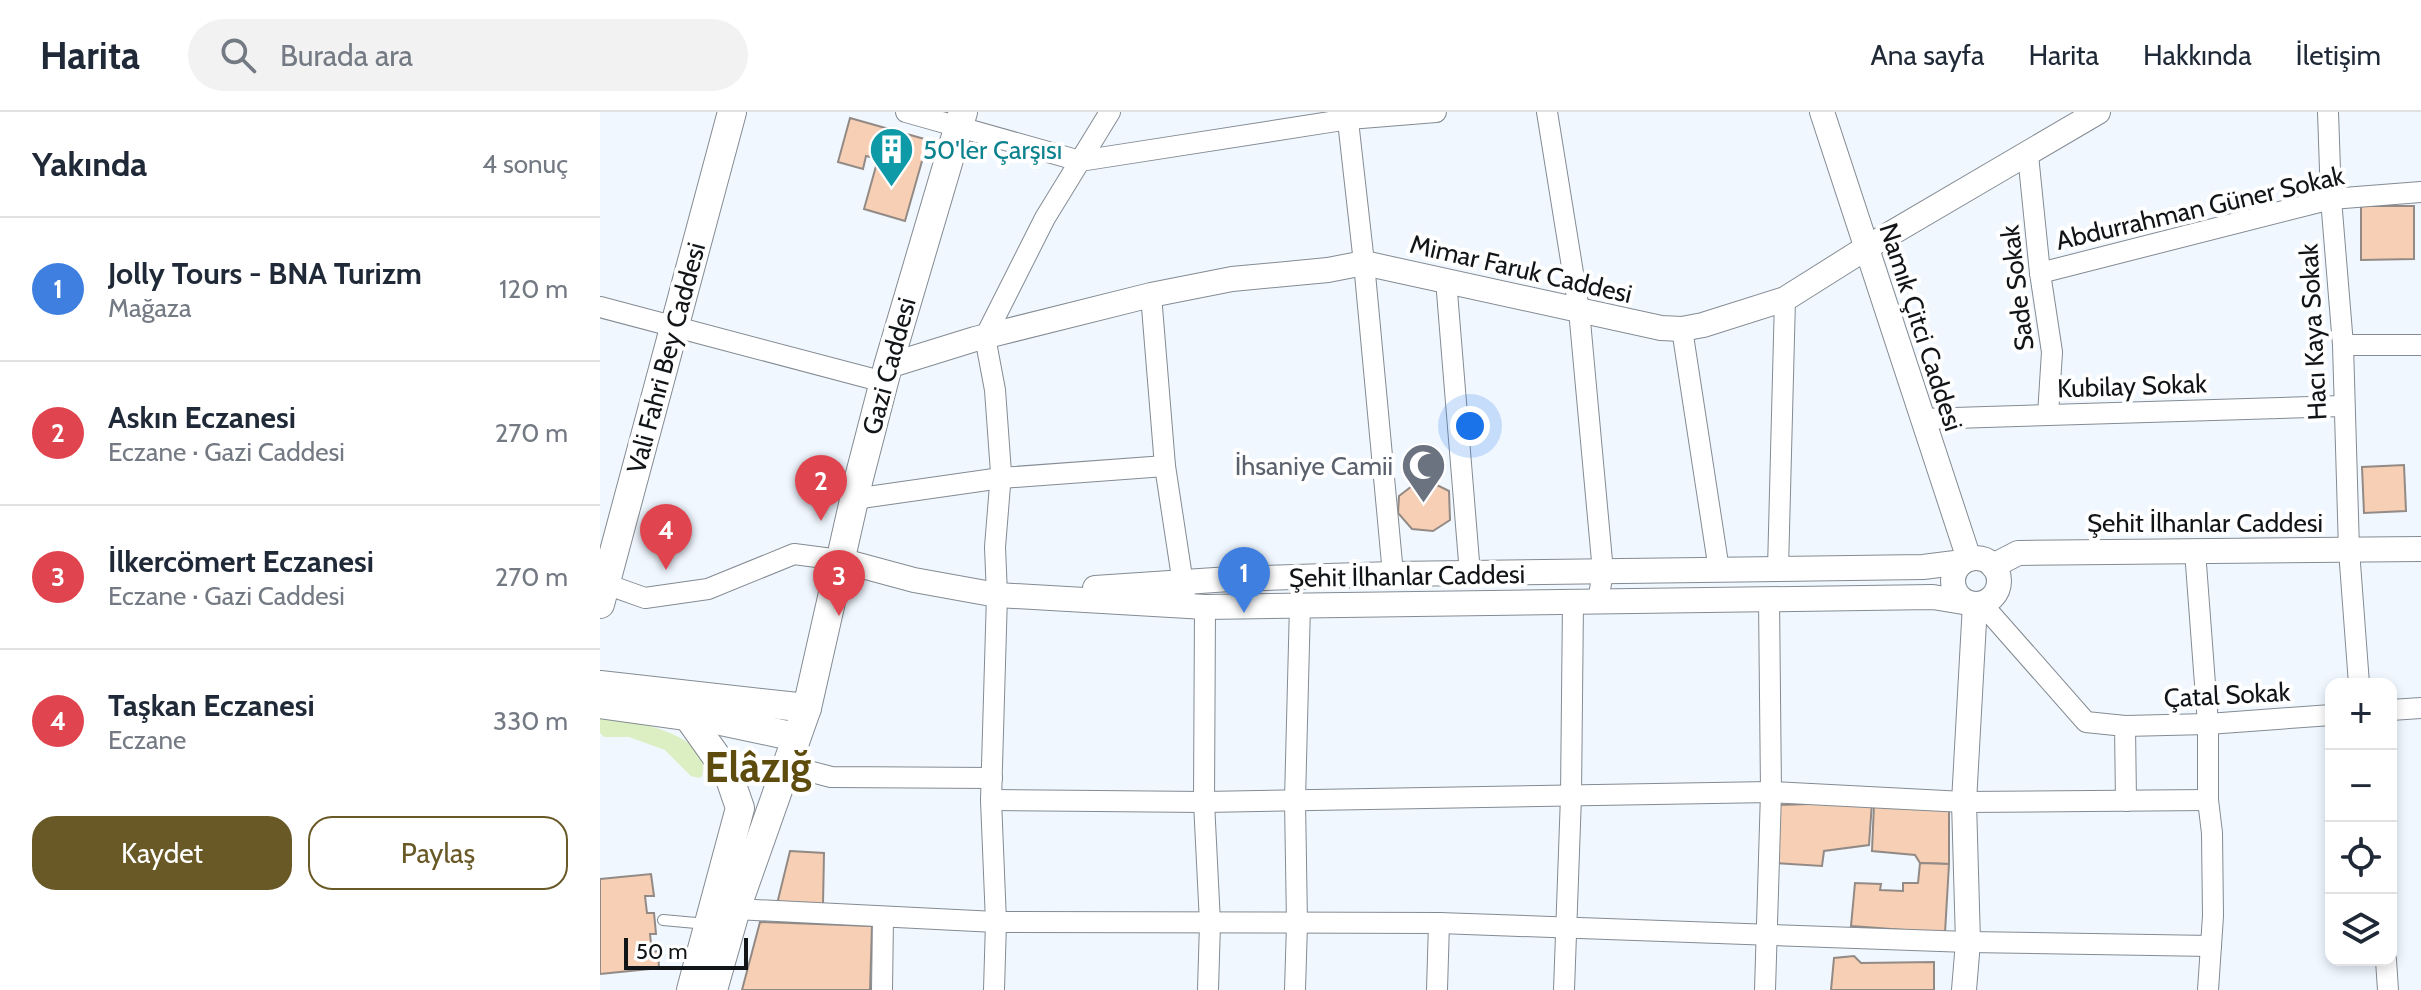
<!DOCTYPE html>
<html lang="tr">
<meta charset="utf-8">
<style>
body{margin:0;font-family:Cabin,sans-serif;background:#f2f2f3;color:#1f2937}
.controls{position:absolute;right:24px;bottom:24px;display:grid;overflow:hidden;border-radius:16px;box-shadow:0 4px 12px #0003}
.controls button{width:72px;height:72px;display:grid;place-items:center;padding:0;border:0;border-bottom:2px solid #e0e1e3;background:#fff;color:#1f2937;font:40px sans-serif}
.scale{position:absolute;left:24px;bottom:20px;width:124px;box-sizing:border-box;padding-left:8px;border:4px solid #121517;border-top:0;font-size:22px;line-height:28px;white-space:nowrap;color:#121517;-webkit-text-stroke:6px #fff;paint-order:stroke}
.you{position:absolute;left:870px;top:314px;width:28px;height:28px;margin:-20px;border:6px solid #fff;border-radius:50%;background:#1a73e8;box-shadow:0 0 0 12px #1a73e833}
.badge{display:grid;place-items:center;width:52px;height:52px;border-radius:50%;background:#695926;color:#fff;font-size:26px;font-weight:700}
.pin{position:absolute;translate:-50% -66px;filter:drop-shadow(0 2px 4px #0008)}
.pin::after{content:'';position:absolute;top:42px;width:28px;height:24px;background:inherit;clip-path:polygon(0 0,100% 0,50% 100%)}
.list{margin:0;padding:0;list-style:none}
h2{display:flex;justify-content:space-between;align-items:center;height:104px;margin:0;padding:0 32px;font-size:34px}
h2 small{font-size:26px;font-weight:400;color:#747a83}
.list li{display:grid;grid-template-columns:52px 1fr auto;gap:24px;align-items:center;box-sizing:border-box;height:144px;padding:0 32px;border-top:2px solid #e0e1e3}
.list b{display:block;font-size:30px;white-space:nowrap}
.list p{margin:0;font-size:26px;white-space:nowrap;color:#747a83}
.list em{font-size:26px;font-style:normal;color:#747a83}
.actions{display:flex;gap:16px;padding:24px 32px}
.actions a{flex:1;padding:18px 0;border:2px solid #695926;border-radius:24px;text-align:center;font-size:28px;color:#695926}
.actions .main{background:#695926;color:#fff}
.icon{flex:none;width:44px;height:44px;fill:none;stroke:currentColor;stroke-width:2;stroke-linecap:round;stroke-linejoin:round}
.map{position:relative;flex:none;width:1821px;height:878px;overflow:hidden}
header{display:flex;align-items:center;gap:48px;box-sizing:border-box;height:112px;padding:0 40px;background:#fff;border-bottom:2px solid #e0e1e3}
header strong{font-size:38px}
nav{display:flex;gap:44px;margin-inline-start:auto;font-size:28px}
.search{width:560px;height:72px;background:#f2f2f3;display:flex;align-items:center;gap:20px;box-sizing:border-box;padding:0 28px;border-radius:44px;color:#747a83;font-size:30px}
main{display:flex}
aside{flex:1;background:#fff}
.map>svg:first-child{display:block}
.green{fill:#dcefc2}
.building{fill:#f6cfb4;stroke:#938a85;stroke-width:2}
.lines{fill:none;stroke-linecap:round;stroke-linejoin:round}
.service-casing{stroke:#848b92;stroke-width:12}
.minor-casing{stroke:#848b92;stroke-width:22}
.tertiary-casing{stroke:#848b92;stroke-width:26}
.secondary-casing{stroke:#848b92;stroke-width:30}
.service{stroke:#fff;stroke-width:10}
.minor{stroke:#fff;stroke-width:20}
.tertiary{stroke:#fff;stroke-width:24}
.secondary{stroke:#fff;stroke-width:28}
.labels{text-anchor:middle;stroke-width:8;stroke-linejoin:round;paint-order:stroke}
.culture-label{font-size:26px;fill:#0d838f;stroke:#fff;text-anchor:start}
.street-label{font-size:26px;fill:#121517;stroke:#fff}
.worship-label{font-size:26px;fill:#5b616d;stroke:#fff;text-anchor:end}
.town-label{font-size:42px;font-weight:bold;fill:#5e4c0e;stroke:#fff}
</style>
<header>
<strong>Harita</strong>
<div class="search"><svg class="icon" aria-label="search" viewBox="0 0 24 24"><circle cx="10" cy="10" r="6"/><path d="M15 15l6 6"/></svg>Burada ara</div>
<nav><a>Ana sayfa</a><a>Harita</a><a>Hakkında</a><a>İletişim</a></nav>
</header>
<main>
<aside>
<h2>Yakında<small>4 sonuç</small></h2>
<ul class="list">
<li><span class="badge" style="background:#3f7fe0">1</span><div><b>Jolly Tours - BNA Turizm</b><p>Mağaza</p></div><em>120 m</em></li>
<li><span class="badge" style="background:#e0444e">2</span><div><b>Askın Eczanesi</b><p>Eczane · Gazi Caddesi</p></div><em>270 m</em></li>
<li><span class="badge" style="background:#e0444e">3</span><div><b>İlkercömert Eczanesi</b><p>Eczane · Gazi Caddesi</p></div><em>270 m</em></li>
<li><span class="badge" style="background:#e0444e">4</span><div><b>Taşkan Eczanesi</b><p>Eczane</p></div><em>330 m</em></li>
</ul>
<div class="actions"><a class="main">Kaydet</a><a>Paylaş</a></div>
</aside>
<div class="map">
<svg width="1821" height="878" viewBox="0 0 1821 878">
<rect width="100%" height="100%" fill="#f0f7ff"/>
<path class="green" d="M0,604C27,608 115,621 102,664L99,666L91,664L65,638L29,625H4L0,621Z"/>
<g class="building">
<polygon points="250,6 328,28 305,109 264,97 278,47 266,44 263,57 238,50"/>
<polygon points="1761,94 1814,94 1814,147 1761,148"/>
<polygon points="1804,353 1806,399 1764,401 1762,355"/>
<polygon points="816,371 839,374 849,379 850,408 833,419 812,417 798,401 799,384"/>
<polygon points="1272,690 1269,733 1224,739 1222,754 1173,751 1175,693"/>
<polygon points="1274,692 1349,698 1349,752 1320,751 1315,743 1272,739"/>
<polygon points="190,739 224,741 223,793 183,794 178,788"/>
<polygon points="1320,751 1349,752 1345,821 1251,814 1255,771 1281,772 1280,778 1303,779 1303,771 1318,771"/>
<polygon points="51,762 54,784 45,784 47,801 54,801 56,822 50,822 52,840 58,839 59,856 0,862 0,767"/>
<polygon points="160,810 272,814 270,878 142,878"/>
<polygon points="1254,844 1261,851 1334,850 1334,878 1231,878 1234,846"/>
</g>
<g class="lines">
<defs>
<polyline id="service" points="63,808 107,812"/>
<g id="minor">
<polyline points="306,0 480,49 749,7 836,0"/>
<polyline points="747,0 764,151 793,462"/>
<polyline points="947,0 979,198 1003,460 998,489"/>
<polyline points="1728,0 1731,87 1743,233 1749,438 1759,572"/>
<polyline points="1428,43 1440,161 1452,240 1448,303"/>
<polyline points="1440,161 1731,87 1821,80"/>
<polyline points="846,168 870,462"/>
<polyline points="551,183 565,354 585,485"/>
<polyline points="0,195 284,270"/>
<polyline points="1082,217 1119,458"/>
<polyline points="1743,233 1821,233"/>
<polyline points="1322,307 1743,294"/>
<polyline points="254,387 401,366 565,354"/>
<polyline points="1595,439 1608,612 1608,688 1612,721 1613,804 1608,878"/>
<polyline points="1178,457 1185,187"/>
<polyline points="0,470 45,486 108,477 194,442 240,448"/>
<polyline points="1382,492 1486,610 1525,614 1526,689"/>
<polyline points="605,495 604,690 610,811 608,878"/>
<polyline points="1791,598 1821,596"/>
<polyline points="1525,614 1608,612 1731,603"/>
<polyline points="186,653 231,665 392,666"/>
<polyline points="391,688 604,690 1171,680 1364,690 1608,688"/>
<polyline points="136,797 396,810 839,811 1368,830 1611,834"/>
<polyline points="1786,848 1788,878"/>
<polyline points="282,878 283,806"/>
<polyline points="394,878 396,810 391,688 397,483 395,435 401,361 395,278 385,225 445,106 510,0"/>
<polyline points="695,878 697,812 695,688 700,493"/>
<polyline points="837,878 839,811"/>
<polyline points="964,878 971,684 973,489"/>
<polyline points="1165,878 1171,680 1169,487"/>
</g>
<g id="tertiary">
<polyline points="1222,0 1369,447"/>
<polyline points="288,254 375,227 551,183 632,167 728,158 764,151 1061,216 1082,217 1103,213 1185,187 1266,136 1498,0"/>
<circle cx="1376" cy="469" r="23"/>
<polyline points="240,448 314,468 397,483 605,495 1333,485 1369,491"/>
<polyline points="1393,454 1418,441 1821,437"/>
<polyline points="495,476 630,467 793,462 1323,455 1363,450"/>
<polyline points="1364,878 1368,830 1364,690 1375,492"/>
</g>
<g id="secondary">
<polyline points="0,492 132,0"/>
<polyline points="0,573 207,596"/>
<polyline points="0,592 121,609 196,625"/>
<polyline points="89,606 128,661 140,696 91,878"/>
<polyline points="113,878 136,797 207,596 259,366 288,254 363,0"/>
</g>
</defs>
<use href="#service" class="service-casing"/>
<use href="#minor" class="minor-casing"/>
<use href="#tertiary" class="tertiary-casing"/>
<use href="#secondary" class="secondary-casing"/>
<use href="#service" class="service"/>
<use href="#minor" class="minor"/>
<use href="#tertiary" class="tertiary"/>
<use href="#secondary" class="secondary"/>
</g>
<defs>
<symbol id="building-pin" viewBox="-11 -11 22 30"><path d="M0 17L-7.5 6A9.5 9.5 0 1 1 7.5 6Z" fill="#0f9aa8" stroke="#fff"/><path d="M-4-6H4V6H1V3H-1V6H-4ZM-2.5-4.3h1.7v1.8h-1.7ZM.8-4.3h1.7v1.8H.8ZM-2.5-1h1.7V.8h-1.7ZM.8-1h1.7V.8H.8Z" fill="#fff"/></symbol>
<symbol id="mosque-pin" viewBox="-11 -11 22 30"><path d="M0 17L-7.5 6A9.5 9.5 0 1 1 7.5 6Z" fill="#6b7280" stroke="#fff"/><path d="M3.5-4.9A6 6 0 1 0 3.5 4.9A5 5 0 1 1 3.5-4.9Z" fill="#fff"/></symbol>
</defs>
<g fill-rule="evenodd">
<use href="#building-pin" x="266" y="12" width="51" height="69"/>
<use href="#mosque-pin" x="798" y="328" width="51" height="69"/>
</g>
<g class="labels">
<g class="culture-label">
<text x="323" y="47">50'ler Çarşısı</text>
</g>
<g class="street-label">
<text transform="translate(1600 96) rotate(-13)" y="9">Abdurrahman Güner Sokak</text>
<text transform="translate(921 157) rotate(13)" y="9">Mimar Faruk Caddesi</text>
<text transform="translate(1417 176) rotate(-97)" y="9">Sade Sokak</text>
<text transform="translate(1321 215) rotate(72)" y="9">Namık Çitci Caddesi</text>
<text transform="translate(1713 220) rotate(-93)" y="9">Hacı Kaya Sokak</text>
<text transform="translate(66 246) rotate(-75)" y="9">Vali Fahri Bey Caddesi</text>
<text transform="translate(289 254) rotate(-75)" y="9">Gazi Caddesi</text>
<text transform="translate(1532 274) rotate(-2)" y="9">Kubilay Sokak</text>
<text x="1605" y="420">Şehit İlhanlar Caddesi</text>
<text transform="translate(807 464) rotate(-1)" y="9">Şehit İlhanlar Caddesi</text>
<text transform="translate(1627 583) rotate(-3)" y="9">Çatal Sokak</text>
</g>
<g class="worship-label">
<text x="793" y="363">İhsaniye Camii</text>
</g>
<g class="town-label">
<text x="158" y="670">Elâzığ</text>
</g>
</g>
</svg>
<div class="controls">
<button>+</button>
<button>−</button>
<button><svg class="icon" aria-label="locate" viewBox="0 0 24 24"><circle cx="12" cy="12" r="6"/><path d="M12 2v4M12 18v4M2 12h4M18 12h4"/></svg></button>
<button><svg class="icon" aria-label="layers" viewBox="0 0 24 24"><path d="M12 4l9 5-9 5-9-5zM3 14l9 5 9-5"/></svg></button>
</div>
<div class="scale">50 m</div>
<div class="you"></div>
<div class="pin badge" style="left:644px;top:501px;background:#3f7fe0">1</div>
<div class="pin badge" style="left:221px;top:409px;background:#e0444e">2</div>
<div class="pin badge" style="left:239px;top:504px;background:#e0444e">3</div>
<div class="pin badge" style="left:66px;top:458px;background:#e0444e">4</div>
</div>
</main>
